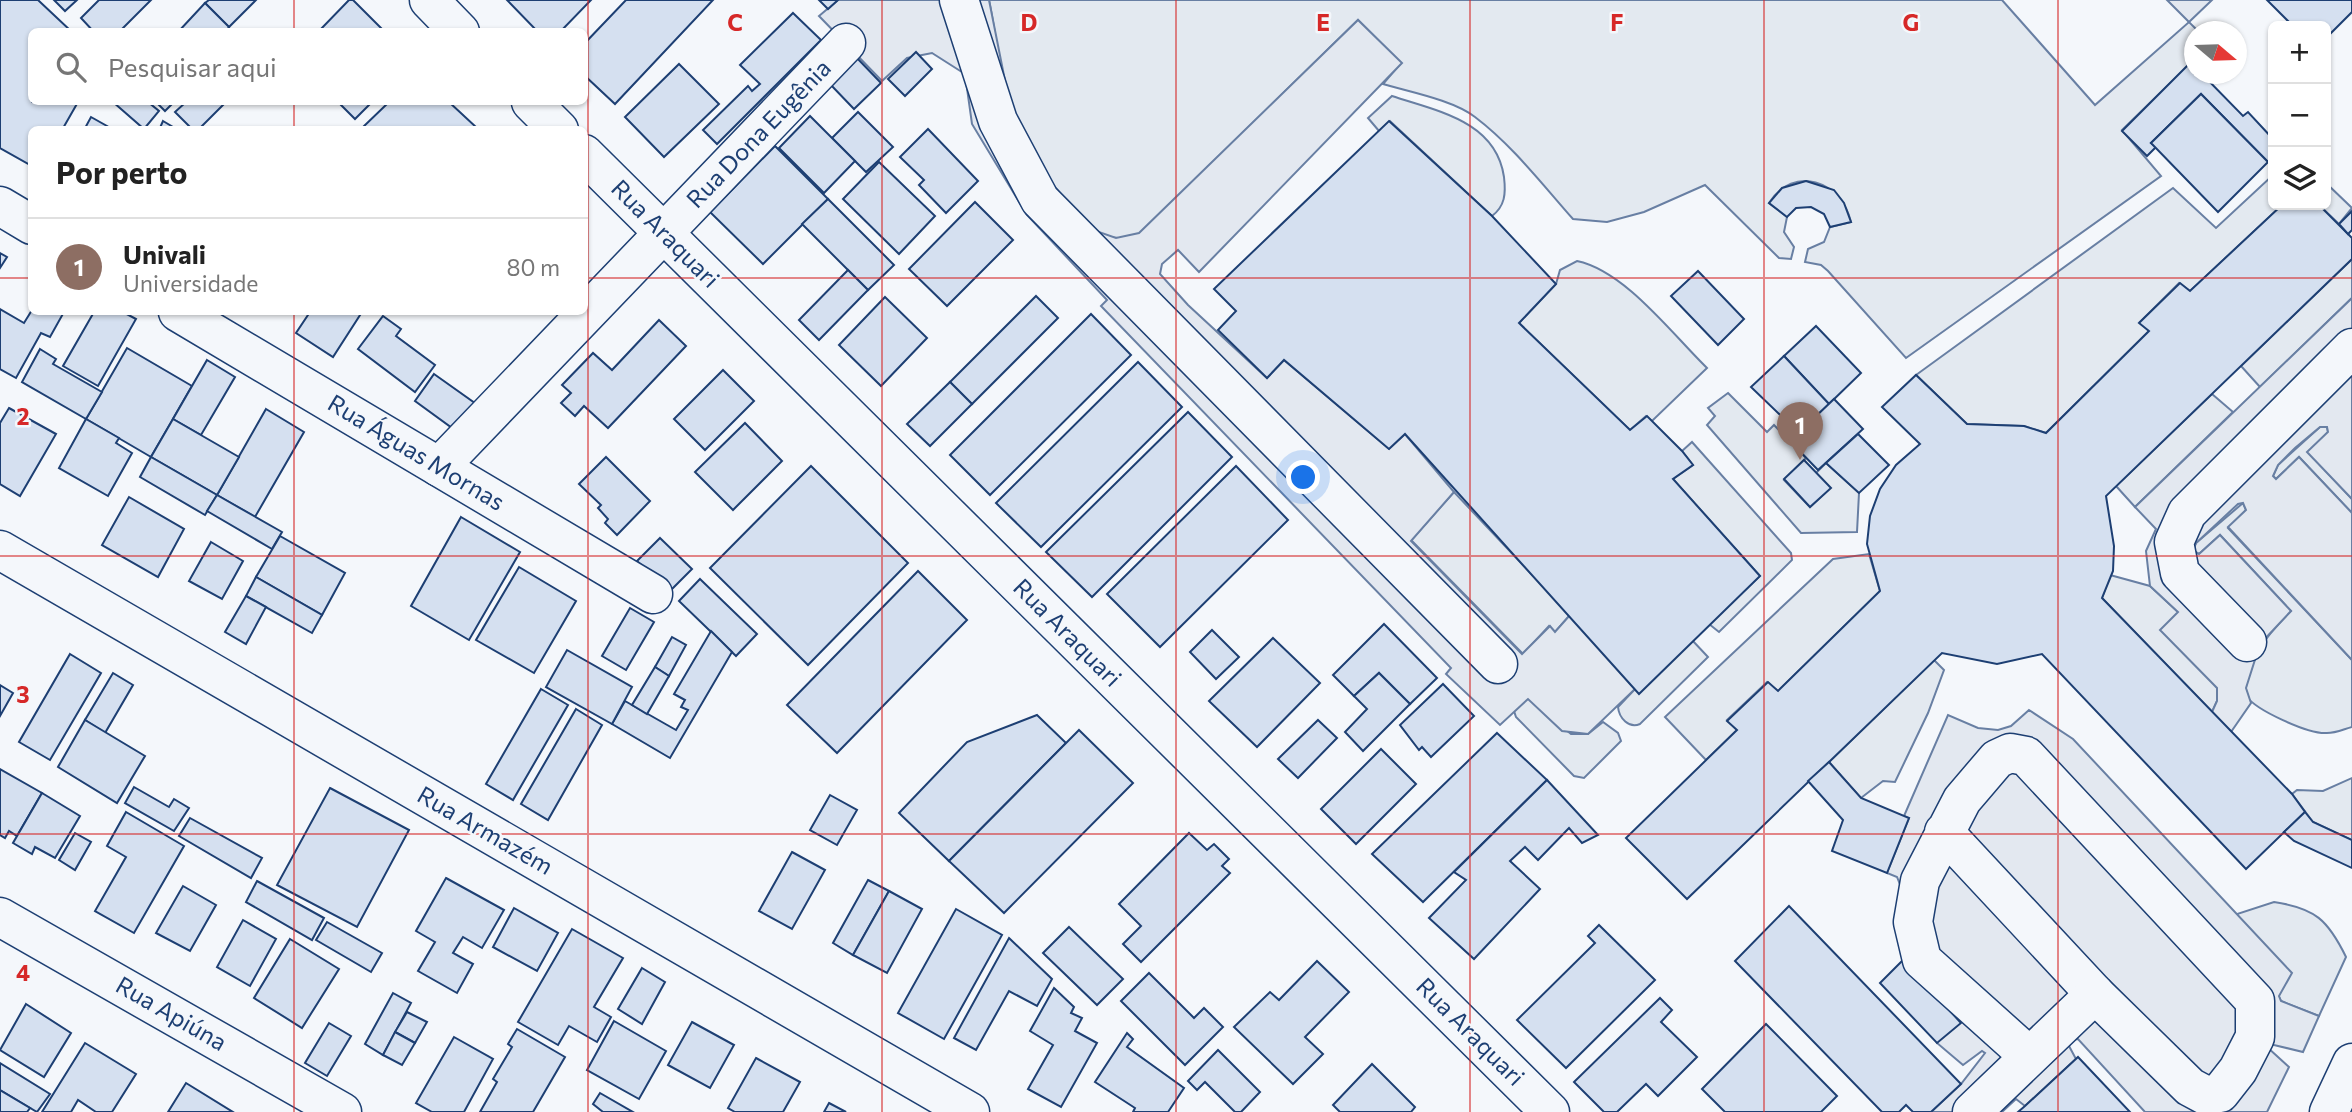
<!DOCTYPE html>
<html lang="pt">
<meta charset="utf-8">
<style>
body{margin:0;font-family:Commissioner,sans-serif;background:#f2f2f2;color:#222}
.controls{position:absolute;right:21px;top:21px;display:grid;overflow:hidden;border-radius:10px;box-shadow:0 2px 5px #0004}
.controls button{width:63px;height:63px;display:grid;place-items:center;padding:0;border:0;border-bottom:2px solid #e0e0e0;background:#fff;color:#222;font:35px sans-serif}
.compass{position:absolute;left:2184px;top:21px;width:63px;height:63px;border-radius:50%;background:#fff;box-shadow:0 2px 5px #0004;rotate:109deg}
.you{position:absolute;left:1304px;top:478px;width:24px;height:24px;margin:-18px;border:5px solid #fff;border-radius:50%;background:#1a73e8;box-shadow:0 0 0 10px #1a73e833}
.badge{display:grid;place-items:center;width:46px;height:46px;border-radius:50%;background:#c62828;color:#fff;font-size:23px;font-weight:700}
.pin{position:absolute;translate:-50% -58px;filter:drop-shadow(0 2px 4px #0008)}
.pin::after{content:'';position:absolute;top:37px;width:24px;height:21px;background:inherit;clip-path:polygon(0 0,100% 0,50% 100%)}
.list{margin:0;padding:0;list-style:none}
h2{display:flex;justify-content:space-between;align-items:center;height:91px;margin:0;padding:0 28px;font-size:30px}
h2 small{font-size:23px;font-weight:400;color:#767676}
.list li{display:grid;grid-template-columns:46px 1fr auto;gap:21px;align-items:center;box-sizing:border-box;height:98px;padding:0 28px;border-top:2px solid #e0e0e0}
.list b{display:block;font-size:26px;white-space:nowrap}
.list p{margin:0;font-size:23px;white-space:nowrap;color:#767676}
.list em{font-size:23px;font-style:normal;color:#767676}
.icon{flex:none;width:38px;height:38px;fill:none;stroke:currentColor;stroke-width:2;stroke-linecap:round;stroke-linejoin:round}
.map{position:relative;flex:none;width:2352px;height:1112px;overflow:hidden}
.search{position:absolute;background:#fff;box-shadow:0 2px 5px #0004;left:28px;top:28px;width:560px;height:77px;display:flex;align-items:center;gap:18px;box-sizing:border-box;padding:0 24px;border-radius:10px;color:#767676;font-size:26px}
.panel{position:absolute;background:#fff;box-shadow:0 2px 5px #0004;left:28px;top:126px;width:560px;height:189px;border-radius:10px}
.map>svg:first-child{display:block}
.green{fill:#e3e9f0;stroke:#687fa3;stroke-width:2}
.parking{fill:#e3e8f0;stroke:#687fa3;stroke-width:2}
.building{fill:#d5e0f0;stroke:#1d3f73;stroke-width:2}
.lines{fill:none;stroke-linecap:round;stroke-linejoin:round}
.minor-casing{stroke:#1d3f73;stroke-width:41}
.major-casing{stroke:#1d3f73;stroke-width:41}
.minor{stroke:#f4f7fb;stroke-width:38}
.major{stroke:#f4f7fb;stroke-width:38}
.grid{fill:none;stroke:#d62828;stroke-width:2;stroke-opacity:0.55}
.labels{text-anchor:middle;stroke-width:5;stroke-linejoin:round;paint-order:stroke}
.street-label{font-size:24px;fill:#1d3f73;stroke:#f4f7fb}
.grid-label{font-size:23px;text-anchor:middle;font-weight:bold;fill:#d62828;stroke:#f4f7fb;stroke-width:5;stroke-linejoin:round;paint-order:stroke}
</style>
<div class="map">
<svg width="2352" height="1112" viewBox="0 0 2352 1112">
<rect width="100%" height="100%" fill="#f4f7fb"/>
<g class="green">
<path d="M989,0H2002L2095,105L2189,22L2198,31L2194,32V66L2191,63L2122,130L2161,176L1906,358L1828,271L1821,265L1805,262L1808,249L1824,242L1830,227L1851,222C1841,181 1794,164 1769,203L1787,217L1784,232L1794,247L1791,259L1779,258L1705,185L1644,212L1607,222L1573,219C1542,184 1512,145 1475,117C1453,100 1410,92 1383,84L1401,63L1358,20L1139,234C1128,237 1118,240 1107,236C1075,226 1025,153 1014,121C1001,86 997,38 989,0Z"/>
<path d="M1392,96C1437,111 1496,121 1504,177C1506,194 1505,206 1492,216L1390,121L1379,131L1368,118Z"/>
<polygon points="2273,175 2273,205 2282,205 2190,291 2179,283 2140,322 2149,331 2046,433 2024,426 1967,424 1916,375 2173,188 2216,228"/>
<polygon points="2326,183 2352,208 2339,224 2319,205 2326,205"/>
<polygon points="2352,259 2352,298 2260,387 2241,366"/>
<path d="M1577,261C1625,271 1672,334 1707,368L1652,421L1646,416L1630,430L1519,323L1556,284L1560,270Z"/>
<polygon points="1728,393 1767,432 1774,425 1806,458 1784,480 1810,507 1830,488 1816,473 1826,463 1859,493 1857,532 1801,533 1707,425 1715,416 1708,408"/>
<polygon points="2212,394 2233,412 2135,507 2116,486"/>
<polygon points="2320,427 2327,427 2328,432 2308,452 2352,499 2352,513 2299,457 2276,479 2273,476 2278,465"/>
<polygon points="1692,442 1791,553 1792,560 1719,632 1709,624 1760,576 1673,479 1693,465 1682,451"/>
<polygon points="1454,492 1570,615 1555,632 1549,626 1523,654 1411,540"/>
<path d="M2243,503L2246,510L2228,528L2352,660V727C2344,729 2334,734 2325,733C2307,733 2257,711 2246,696C2243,662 2269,633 2291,611L2220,535L2199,554L2193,550L2196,543Z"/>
<polygon points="1869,554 1880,591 1778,691 1767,682 1727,720 1737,730 1706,760 1665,717 1833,559"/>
<polygon points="2110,575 2150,586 2178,612 2217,688 2217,701 2212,712 2102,598"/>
<path d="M1692,640L1708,657L1640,724C1629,729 1619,718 1618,707L1635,689L1639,693Z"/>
<polygon points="1934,660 1944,670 1928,713 1895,782 1883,781 1861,798 1829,762"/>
<polygon points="1528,698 1571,734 1588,734 1603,722 1618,733 1621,741 1584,778 1574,776 1516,717 1514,711"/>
<polygon points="2352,778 2352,840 2313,822 2292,794 2297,790 2323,791"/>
<path d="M2274,902C2315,908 2328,920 2346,957L2319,1016L2281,1001L2237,914Z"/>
</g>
<g class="parking">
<polygon points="838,0 989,0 1013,121 1030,154 1068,204 1093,230 1116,238 1139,233 1358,20 1402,63 1199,272 1178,250 1162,264 1160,274 1188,305 1267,378 1284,360 1389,449 1405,434 1454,492 1411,541 1522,654 1550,626 1555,632 1570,615 1635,689 1588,734 1562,731 1528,699 1500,725 1446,674 1451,668 1101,306 1107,300 1027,215 972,124 965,74 932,53 907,58 882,81 819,16"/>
<polygon points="2167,0 2212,0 2189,22"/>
<polygon points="2352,298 2352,499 2307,452 2328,432 2327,427 2320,427 2295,448 2278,465 2273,476 2276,479 2299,457 2352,513 2352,660 2228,527 2246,510 2243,503 2238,504 2196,543 2193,551 2199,554 2220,535 2291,611 2260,644 2246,688 2251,703 2231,732 2212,712 2217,701 2217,688 2160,630 2178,612 2150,586 2146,551 2156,529 2135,507"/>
<polygon points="2029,710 2073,739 2292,973 2279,996 2281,1001 2319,1016 2303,1052 2270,1044 2267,1047 2289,1067 2267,1112 2145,1112 2078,1039 2070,1040 2069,1046 2076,1059 2025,1106 2016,1099 2002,1112 1931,1112 1961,1084 1985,1053 1982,1051 1963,1065 1937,1043 1903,960 1901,887 1897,877 1887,873 1909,818 1904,816 1948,715 1978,728 1998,730 2011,726"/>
</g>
<g class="building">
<polygon points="0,0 38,0 72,32 32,32 32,102 78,102 62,130 32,130 32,166 0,148"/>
<polygon points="54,0 77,0 65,11"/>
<polygon points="99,0 151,0 122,29 125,32 94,32 81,18"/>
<polygon points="209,0 256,0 229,27 205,3"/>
<polygon points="349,0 353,0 385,32 318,32"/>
<polygon points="507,0 591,0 560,32 538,32"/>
<polygon points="626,0 713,0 615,104 584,75 584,44"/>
<polygon points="819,0 838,0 828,9"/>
<polygon points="2267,0 2352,0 2352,12 2326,38 2326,26 2293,26"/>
<polygon points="205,3 229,27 225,32 178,32"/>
<polygon points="793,13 821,40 717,144 703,130 748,86 752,91 760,84 740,65"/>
<polygon points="916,52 932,69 905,96 888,79"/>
<polygon points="856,57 881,83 854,109 829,83"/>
<polygon points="2191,62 2194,74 2202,74 2243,116 2248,112 2273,139 2273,157 2268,162 2201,94 2151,143 2156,147 2147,156 2122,131"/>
<polygon points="679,64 719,104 664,157 625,117"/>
<polygon points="2201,94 2268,162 2218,212 2151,143"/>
<polygon points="113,102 148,102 159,111 144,129"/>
<polygon points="156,102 174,102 165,111"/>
<polygon points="186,102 226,102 198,130 193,130 175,112"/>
<polygon points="338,102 372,102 355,119"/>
<polygon points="389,102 449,102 477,128 361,129"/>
<polygon points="858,112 893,147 866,172 832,138"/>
<polygon points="810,116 855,161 824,193 779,148"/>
<polygon points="91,117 114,130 84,130"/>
<polygon points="163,121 178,130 159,130"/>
<polygon points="1389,121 1492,216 1556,284 1519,323 1630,430 1647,416 1682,451 1693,465 1673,479 1760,576 1639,694 1405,434 1389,449 1284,360 1267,378 1218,330 1236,311 1214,289"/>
<polygon points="928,129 978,181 946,213 919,185 924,180 900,157"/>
<polygon points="775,146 828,199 763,264 710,212"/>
<polygon points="879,162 935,216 899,254 843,199"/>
<polygon points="1806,181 1834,190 1844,203 1851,222 1830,227 1824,214 1811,207 1796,208 1787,217 1769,203 1782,188"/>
<polygon points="828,199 894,265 868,290 802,224"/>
<polygon points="975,202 1013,240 947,306 909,269"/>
<polygon points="2282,205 2319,205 2352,238 2352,259 2106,496 2114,546 2113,571 2102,598 2292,794 2305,812 2246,869 2042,654 1997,664 1942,653 1687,899 1626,838 1737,730 1727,721 1768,682 1778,691 1880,591 1867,544 1870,516 1880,489 1896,465 1920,444 1882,407 1916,375 1967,424 2024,426 2046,433 2149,331 2139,323 2180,283 2190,291"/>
<polygon points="2352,211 2352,230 2348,234 2339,224"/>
<polygon points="0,253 7,257 0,268"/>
<polygon points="848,270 868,290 819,340 799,320"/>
<polygon points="1698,271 1744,319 1718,345 1671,296"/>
<polygon points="1036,296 1058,318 972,404 950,382"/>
<polygon points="885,297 927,338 881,386 839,345"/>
<polygon points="0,309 24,323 32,310 64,312 50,337 41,333 16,378 0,369"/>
<polygon points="94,312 123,312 136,319 98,386 63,366"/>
<polygon points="310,312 362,312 333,357 296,333"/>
<polygon points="1091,314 1131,355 990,495 950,455"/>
<polygon points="383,316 401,329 396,336 435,365 415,392 358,349"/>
<polygon points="659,320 686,346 608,428 584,406 575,416 561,403 571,393 562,385 593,353 612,370"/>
<polygon points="1816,326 1861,373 1829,404 1784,356"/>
<polygon points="127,348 192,386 151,457 86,419"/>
<polygon points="40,349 56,359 53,364 102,392 86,419 22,382"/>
<polygon points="1784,356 1829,404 1799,433 1751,387"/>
<polygon points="207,360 235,377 201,435 173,419"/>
<polygon points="1138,362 1182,407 1041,547 996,503"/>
<polygon points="723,370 754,401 705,450 674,419"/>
<polygon points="434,374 479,406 459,433 415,401"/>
<polygon points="950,382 972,404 930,446 907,424"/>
<polygon points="1834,399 1863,429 1818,470 1790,441"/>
<polygon points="9,408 56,434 20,496 0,484 0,423"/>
<polygon points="266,409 304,432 255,517 217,495"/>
<polygon points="1188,412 1232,457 1092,597 1046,552"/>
<polygon points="86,419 119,438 116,443 132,453 108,496 59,468"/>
<polygon points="173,419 239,457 217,495 151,457"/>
<polygon points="745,423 782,461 733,510 695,472"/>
<polygon points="1858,434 1889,465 1859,493 1826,463"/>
<polygon points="151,457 217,495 205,515 140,477"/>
<polygon points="606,457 650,501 617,535 605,523 608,519 598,508 601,505 579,484"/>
<polygon points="1804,460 1831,488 1810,507 1784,479"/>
<polygon points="811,466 908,563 808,665 710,568"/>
<polygon points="1236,466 1288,520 1160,647 1107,594"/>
<polygon points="217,495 282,532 272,549 207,511"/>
<polygon points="129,497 184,529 158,577 102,545"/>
<polygon points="461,517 520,552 469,640 411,606"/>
<polygon points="280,536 345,573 322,615 256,577"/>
<polygon points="660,538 692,569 669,592 637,561"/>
<polygon points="211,542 243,561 222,599 189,581"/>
<polygon points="519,567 576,601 534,673 476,640"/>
<polygon points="918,571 967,620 837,753 787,705"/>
<polygon points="256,577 322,615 312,633 246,596"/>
<polygon points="700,579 757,634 736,656 679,601"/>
<polygon points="246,596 266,607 246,644 225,632"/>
<polygon points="630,608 654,622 626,670 602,656"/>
<polygon points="1384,624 1437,678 1410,704 1379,673 1354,696 1333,675"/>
<polygon points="1212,630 1239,657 1216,679 1190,652"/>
<polygon points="711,631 732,652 670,758 612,724 625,701 676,730 688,710 681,707 685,700 674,694"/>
<polygon points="672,637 686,645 669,676 655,667"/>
<polygon points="1273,638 1320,683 1257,747 1209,701"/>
<polygon points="567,650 632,687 612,724 546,687"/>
<polygon points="70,654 101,673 50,760 19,742"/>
<polygon points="655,667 669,676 647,714 632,705"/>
<polygon points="113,673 133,685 105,733 85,720"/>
<polygon points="1379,673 1410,704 1363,751 1345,732 1367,709 1354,696"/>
<polygon points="1443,684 1474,716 1431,757 1422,747 1419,750 1400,725"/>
<polygon points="0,685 13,693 0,716"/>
<polygon points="541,689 568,705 513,800 486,784"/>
<polygon points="576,709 602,725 548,820 521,804"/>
<polygon points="1037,715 1066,743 949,861 899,813 967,742"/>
<polygon points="85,720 145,756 117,803 58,767"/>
<polygon points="1318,720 1337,738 1298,778 1278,759"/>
<polygon points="1079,730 1133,783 1004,913 949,861"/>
<polygon points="1497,733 1547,780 1423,902 1372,854"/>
<polygon points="1381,749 1416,784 1356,844 1321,809"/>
<polygon points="1829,762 1861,798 1909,818 1887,873 1832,851 1843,820 1808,781"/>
<polygon points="0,769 42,793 17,836 9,831 5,838 0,835"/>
<polygon points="1547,780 1598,835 1582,843 1569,828 1538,860 1525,847 1510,861 1540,889 1474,959 1429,918 1466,880 1454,872"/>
<polygon points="134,787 169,807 174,799 189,808 174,831 125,803"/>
<polygon points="330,788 409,830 357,927 277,885"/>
<polygon points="42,793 80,816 55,858 35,847 32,854 13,843"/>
<polygon points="830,795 857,810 837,845 810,830"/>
<polygon points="126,812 184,846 134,933 95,911 126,857 107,846"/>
<polygon points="2305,812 2313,822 2352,840 2352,868 2294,841 2284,832"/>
<polygon points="190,818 262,858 251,878 179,836"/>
<polygon points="75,833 91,842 75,870 59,860"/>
<polygon points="1189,833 1207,850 1214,844 1229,859 1222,866 1230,873 1141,962 1123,944 1141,926 1119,904"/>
<polygon points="792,852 825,870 792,929 759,911"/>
<polygon points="446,878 504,910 482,948 463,937 453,953 473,964 457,993 418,971 435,942 416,931"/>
<polygon points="868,880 889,891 853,955 833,943"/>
<polygon points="257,881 324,918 312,940 246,902"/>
<polygon points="183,886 216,905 190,951 156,933"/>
<polygon points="889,891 922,909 887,973 853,955"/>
<polygon points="1789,906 1961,1084 1931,1112 1913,1112 1906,1105 1899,1112 1882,1112 1735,961"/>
<polygon points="514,908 558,933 537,971 493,947"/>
<polygon points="956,909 1002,935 944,1039 898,1013"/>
<polygon points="243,920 276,939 250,986 217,967"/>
<polygon points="327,922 382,953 371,972 316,940"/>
<polygon points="1599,925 1655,980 1566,1068 1517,1020 1595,943 1588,936"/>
<polygon points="1069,927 1123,979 1097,1005 1043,953"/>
<polygon points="572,929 623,958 594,1007 611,1017 597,1042 569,1026 558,1045 518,1022"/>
<polygon points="1009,938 1052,979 1037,1006 1009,991 976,1050 954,1038"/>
<polygon points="290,939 339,969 302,1028 254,998"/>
<polygon points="1903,960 1961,1023 1937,1043 1880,983"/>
<polygon points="1317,961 1349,992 1305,1037 1323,1054 1293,1084 1234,1027 1270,992 1279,1000"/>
<polygon points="642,968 665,982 642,1024 618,1009"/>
<polygon points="1149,973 1194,1018 1204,1008 1223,1027 1185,1065 1121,1001"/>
<polygon points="1054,988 1074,1007 1071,1013 1082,1018 1075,1031 1097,1043 1061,1107 1028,1089 1053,1045 1030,1031"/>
<polygon points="393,993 411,1003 383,1055 365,1044"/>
<polygon points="1660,998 1672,1010 1661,1022 1697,1057 1658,1096 1646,1084 1617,1112 1604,1112 1574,1082"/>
<polygon points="26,1004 71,1033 44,1077 0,1050"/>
<polygon points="407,1012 427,1022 415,1043 395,1032"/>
<polygon points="614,1021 666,1051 639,1099 587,1070"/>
<polygon points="692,1022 734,1045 710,1088 668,1065"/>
<polygon points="329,1023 351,1036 327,1076 305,1063"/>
<polygon points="1766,1024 1837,1096 1821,1112 1725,1112 1702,1089"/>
<polygon points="517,1029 565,1057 533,1112 480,1112 497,1082 493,1079 512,1047 508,1044"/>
<polygon points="395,1032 415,1043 402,1065 383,1055"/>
<polygon points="1127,1033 1133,1039 1127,1047 1184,1088 1168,1112 1133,1112 1135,1108 1095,1082"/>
<polygon points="454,1037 493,1059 464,1112 432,1112 416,1103"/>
<polygon points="85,1043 136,1074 112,1112 96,1112 78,1100 71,1112 42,1112"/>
<polygon points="1218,1050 1260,1092 1241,1112 1235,1112 1205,1082 1197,1090 1188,1081"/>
<polygon points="2078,1057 2130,1112 2018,1112 2025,1106"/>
<polygon points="756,1058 800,1082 783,1112 735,1112 728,1108"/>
<polygon points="0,1063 50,1094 37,1112 0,1090"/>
<polygon points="1372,1064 1415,1107 1411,1112 1340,1112 1333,1105"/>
<polygon points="186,1083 233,1112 168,1112"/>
<polygon points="0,1090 30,1108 27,1112 0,1112"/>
<polygon points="600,1093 633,1112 603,1112 593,1104"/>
<polygon points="829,1103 846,1112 824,1112"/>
</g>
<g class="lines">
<defs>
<g id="minor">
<polyline points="429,0 460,32"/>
<polyline points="959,0 998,121 1040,200 1498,664"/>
<polyline points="531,102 559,130"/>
<polyline points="584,154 1550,1112"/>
<polyline points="0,206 32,225"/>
<polyline points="178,312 653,594"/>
<polyline points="439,467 846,43"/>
<polyline points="0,550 970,1112"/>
<polyline points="2247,642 2180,573 2174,542 2187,513 2352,348"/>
<polyline points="1944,832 2095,994 2190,1087 2205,1095 2220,1093 2238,1070 2255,1037 2255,1001 2026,756 2010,753 1997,759 1962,800 1920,881 1913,922 1922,960 2029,1056"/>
<polyline points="0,917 342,1112"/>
<polyline points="1972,1112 2095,994"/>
</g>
<polyline id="major" points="2329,1112 2352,1063"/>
</defs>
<use href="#minor" class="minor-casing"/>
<use href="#major" class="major-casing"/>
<use href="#minor" class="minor"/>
<use href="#major" class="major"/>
</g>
<path class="grid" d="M294,0V32M588,0V1112M882,0V1112M1176,0V1112M1470,0V1112M1764,0V1112M2058,0V1112M294,102V130M0,278H32M584,278H2352M294,312V1112M0,556H2352M0,834H2352"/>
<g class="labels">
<g class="street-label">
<text transform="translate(759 134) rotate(-46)" y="8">Rua Dona Eugênia</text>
<text transform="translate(665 234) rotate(45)" y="8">Rua Araquari</text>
<text transform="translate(416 453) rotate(31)" y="8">Rua Águas Mornas</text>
<text transform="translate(1067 633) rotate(45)" y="8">Rua Araquari</text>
<text transform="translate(485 831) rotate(30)" y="8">Rua Armazém</text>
<text transform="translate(171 1014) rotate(30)" y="8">Rua Apiúna</text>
<text transform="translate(1470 1032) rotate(45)" y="8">Rua Araquari</text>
</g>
</g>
<g class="grid-label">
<text x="735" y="31">C</text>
<text x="1029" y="31">D</text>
<text x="1323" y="31">E</text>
<text x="1617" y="31">F</text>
<text x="1911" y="31">G</text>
<text x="23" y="425">2</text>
<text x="23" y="703">3</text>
<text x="23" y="981">4</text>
</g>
</svg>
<div class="controls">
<button>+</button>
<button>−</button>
<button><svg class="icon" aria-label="layers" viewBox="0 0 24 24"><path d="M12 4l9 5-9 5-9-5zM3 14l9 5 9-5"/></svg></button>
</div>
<svg class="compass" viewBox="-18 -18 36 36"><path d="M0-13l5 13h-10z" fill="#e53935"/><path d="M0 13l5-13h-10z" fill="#767676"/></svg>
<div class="you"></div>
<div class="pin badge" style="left:1800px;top:460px;background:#8d6e63">1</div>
<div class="search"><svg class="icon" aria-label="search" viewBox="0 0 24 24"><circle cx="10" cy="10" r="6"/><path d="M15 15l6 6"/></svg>Pesquisar aqui</div>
<section class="panel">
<h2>Por perto<small></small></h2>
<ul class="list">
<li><span class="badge" style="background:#8d6e63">1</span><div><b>Univali</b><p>Universidade</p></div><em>80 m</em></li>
</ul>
</section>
</div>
